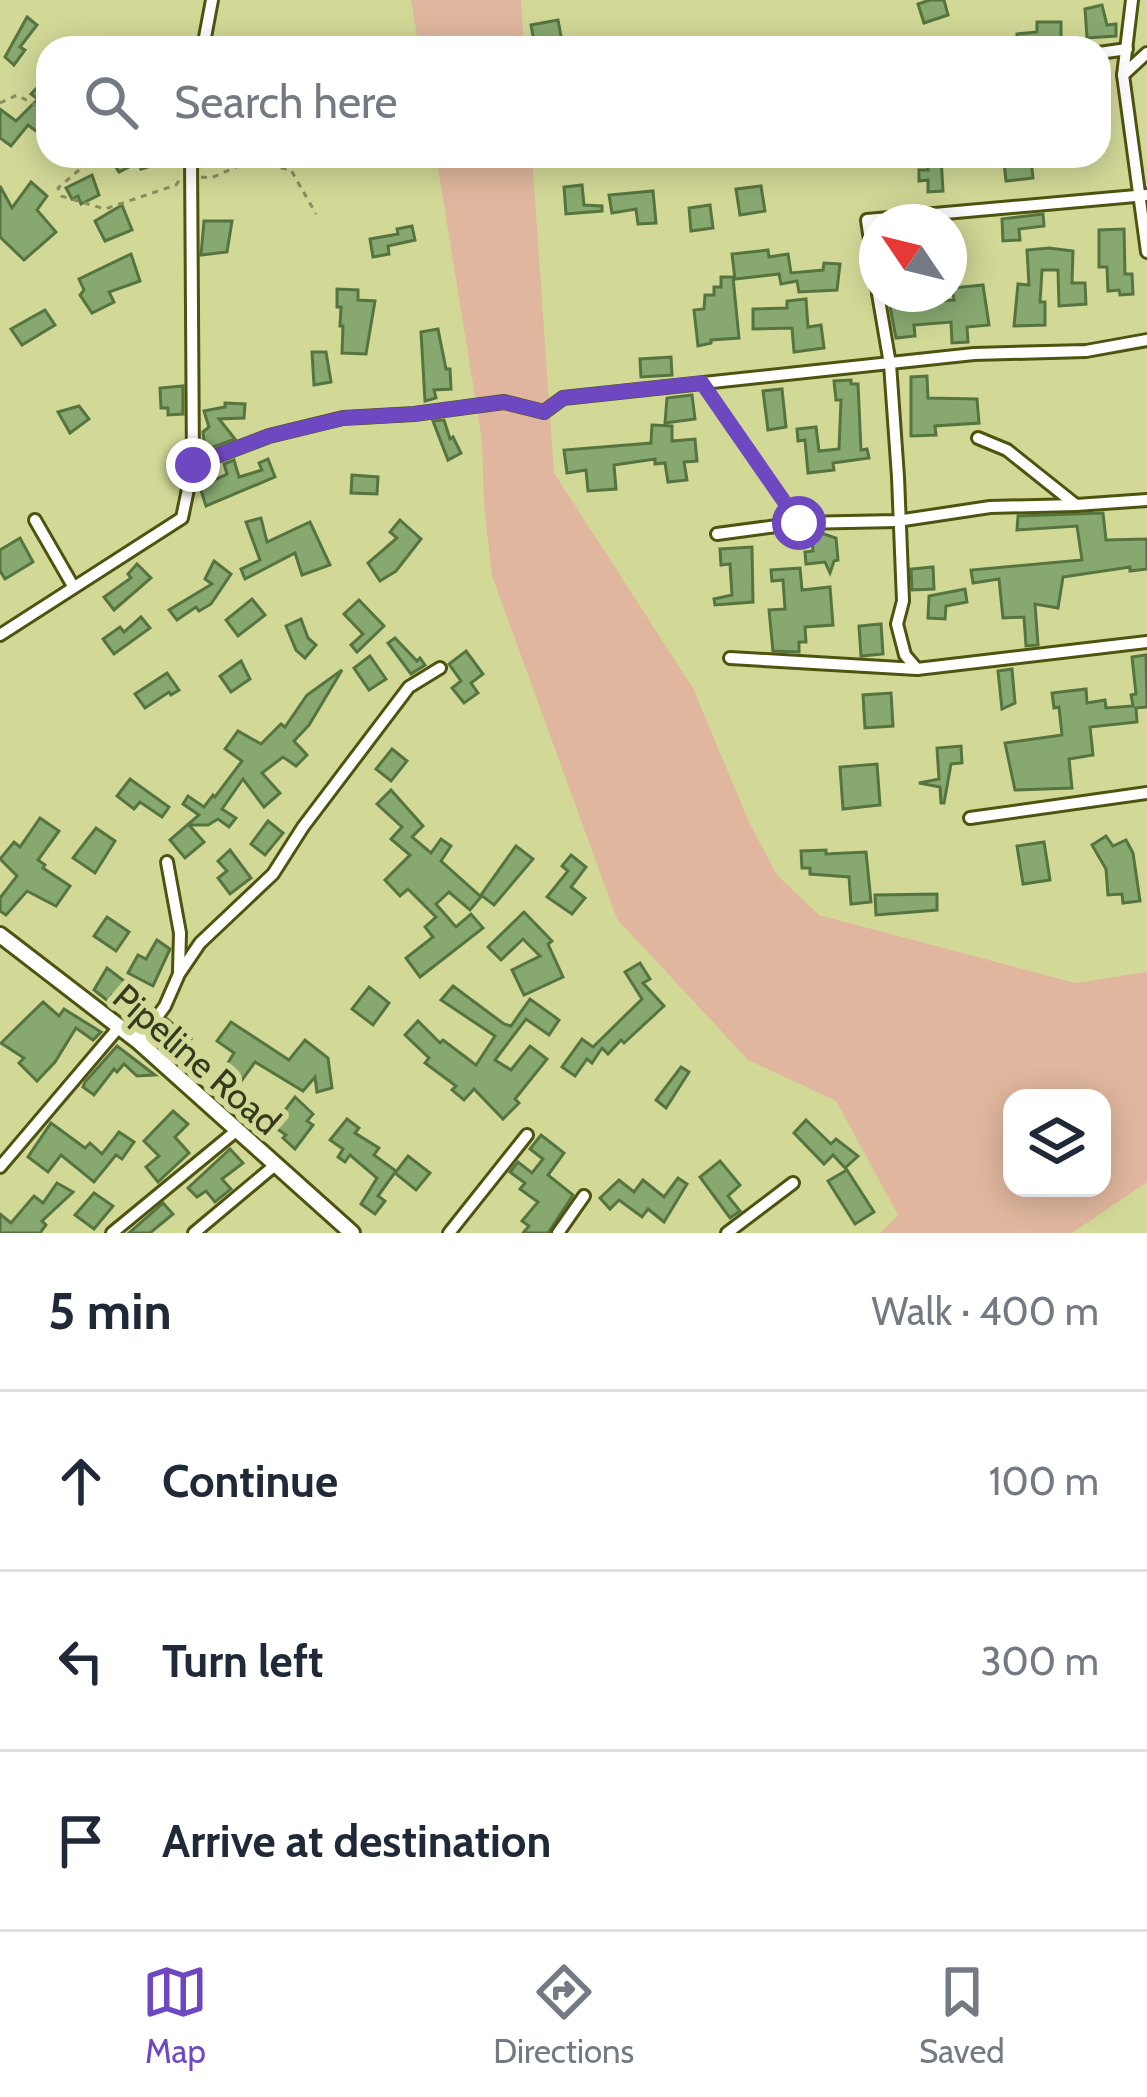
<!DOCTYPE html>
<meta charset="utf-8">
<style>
body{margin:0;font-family:Cabin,sans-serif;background:#f2f2f3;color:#1f2937}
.controls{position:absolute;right:36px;bottom:36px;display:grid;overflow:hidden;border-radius:24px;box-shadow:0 6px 30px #0003}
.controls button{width:108px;height:108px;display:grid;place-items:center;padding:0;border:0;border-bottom:3px solid #e0e1e3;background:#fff;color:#1f2937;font:60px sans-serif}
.compass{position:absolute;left:859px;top:204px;width:108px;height:108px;border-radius:50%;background:#fff;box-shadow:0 6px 30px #0003;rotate:305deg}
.stop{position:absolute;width:36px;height:36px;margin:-27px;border:9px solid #6e48c1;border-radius:50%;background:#fff}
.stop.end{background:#6e48c1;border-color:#fff;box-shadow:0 3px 12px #0008}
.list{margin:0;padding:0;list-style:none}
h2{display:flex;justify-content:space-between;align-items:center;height:156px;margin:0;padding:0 48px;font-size:51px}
h2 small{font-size:39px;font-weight:400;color:#747a83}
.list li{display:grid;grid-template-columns:78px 1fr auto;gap:36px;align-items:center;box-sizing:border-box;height:180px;padding:0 48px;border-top:3px solid #e0e1e3}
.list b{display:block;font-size:45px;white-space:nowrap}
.list em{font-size:39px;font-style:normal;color:#747a83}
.icon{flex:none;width:66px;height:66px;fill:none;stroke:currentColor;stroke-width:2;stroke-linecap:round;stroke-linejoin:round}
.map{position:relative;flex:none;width:1147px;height:1233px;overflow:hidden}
.search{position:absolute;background:#fff;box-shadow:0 6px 30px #0003;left:36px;right:36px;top:36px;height:132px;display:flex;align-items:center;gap:30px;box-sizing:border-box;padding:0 42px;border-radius:36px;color:#747a83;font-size:45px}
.sheet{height:696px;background:#fff}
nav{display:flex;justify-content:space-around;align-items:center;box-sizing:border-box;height:168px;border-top:3px solid #e0e1e3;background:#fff;font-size:33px;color:#747a83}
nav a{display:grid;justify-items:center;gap:6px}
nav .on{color:#6e48c1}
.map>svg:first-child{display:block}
.green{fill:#e0b79e;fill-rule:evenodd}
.building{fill:#87a970;stroke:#56743f;stroke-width:3}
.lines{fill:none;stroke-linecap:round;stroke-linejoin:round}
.minor-casing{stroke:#4f5310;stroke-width:16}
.tertiary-casing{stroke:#4f5310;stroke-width:20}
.path{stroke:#898e5f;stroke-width:3;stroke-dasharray:6 6;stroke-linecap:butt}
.minor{stroke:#fff;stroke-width:10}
.tertiary{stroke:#fff;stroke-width:14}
.route{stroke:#6e48c1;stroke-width:15}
.labels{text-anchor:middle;stroke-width:12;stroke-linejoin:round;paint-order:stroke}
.street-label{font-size:36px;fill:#36391e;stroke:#d2d997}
</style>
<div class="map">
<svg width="1147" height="1233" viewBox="0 0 1147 1233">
<rect width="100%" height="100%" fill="#d2d997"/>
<g class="green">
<polygon points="411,0 521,0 524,48 419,48"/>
<path d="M436,156H532L554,473L693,688L749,822L777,875L819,915L1075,983L1147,972V1182L1072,1233H880L898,1215L836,1101L748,1060L617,919L492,576L484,505L482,440ZM1012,1098H1102V1188H1012Z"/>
</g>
<g class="building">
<polygon points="930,0 944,0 948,15 924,23 918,4"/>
<polygon points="1102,5 1107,25 1116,24 1116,36 1087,38 1085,9"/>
<polygon points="27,17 37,25 20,47 25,50 14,65 5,57"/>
<polygon points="558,20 562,41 535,47 531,25"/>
<polygon points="1037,22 1061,22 1061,41 1017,40 1017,34 1037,32"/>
<polygon points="48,76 48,108 38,114 48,120 36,131 28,125 11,146 0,138 0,109 16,121 38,99 31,94"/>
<polygon points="129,156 177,156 177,158 141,169 139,162 119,172 114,164"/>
<polygon points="941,157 943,191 928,192 928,180 919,181 919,170 928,170 927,158"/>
<polygon points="1031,160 1033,178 1006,181 1004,163"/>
<polygon points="92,175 99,195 81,204 78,196 72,199 66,188"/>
<polygon points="31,182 47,196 37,210 56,232 24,260 0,237 0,186 12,208"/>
<polygon points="582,185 584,205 602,206 602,211 566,214 564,187"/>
<polygon points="761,186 765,211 740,215 736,189"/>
<polygon points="653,191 656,223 638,224 636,209 612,213 609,195"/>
<polygon points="122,205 132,230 105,241 95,221"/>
<polygon points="710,205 713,228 691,231 689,208"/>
<polygon points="1043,214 1044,226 1019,229 1020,240 1003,241 1002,219"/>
<polygon points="204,221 232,221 227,252 201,255"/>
<polygon points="412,226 415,240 388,246 389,254 373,257 370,239 398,234 397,229"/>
<polygon points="1124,229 1125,274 1132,274 1133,294 1120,295 1119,290 1108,291 1107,267 1099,267 1099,230"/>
<polygon points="1049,248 1073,251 1072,283 1085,283 1086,304 1059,306 1058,270 1042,270 1040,302 1045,302 1045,325 1014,326 1018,284 1029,285 1027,250"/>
<polygon points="768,250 769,257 788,254 791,273 823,270 824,263 840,264 837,290 799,292 797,281 781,284 779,274 735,279 732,254"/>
<polygon points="131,254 140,281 109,292 114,302 92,313 80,295 84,290 79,279"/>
<polygon points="721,277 733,277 739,338 711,340 711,343 698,346 694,310 704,309 705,295 714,295 714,287 721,287"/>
<polygon points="983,285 989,325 967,327 968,342 952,343 951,322 914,325 915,336 896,338 888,296 915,294 916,302 954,300 952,288"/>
<polygon points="337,289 358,290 358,300 375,301 366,354 342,353 343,326 340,326 341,307 337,307"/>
<polygon points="806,299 808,327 821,325 824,348 794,352 792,328 753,329 753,309 787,308 787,301"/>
<polygon points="45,310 55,325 22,345 11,329"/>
<polygon points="438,329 446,369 450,369 451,389 434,390 436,398 425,401 421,332"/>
<polygon points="312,352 326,352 331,382 314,385"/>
<polygon points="671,357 672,375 641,377 640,359"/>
<polygon points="927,376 928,398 977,399 979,423 935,426 936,435 911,436 911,377"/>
<polygon points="851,380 851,384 858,384 861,450 867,449 869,458 833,463 834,470 808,473 805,440 798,441 797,429 816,427 819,451 839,449 841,400 836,400 834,381"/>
<polygon points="183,386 183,414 168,415 168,408 161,408 160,388"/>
<polygon points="782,389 786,427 768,430 763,391"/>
<polygon points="692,395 695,419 665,423 667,398"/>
<polygon points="225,403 245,404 244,418 219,419 235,439 205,450 203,432 209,427 204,411 225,407"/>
<polygon points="79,406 89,419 70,433 58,412"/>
<polygon points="444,420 450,439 453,437 461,453 448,460 433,421"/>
<polygon points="652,425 672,426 672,441 695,439 697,461 684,462 687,480 668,482 665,463 655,464 655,459 614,465 616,489 588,491 586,470 567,473 564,450 651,443"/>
<polygon points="268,459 275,477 206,506 200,487 227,474 224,464 234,460 239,477 262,470 259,463"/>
<polygon points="352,475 378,477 377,494 351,493"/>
<polygon points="1103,513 1106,540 1147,539 1147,569 1130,571 1130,567 1063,577 1058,608 1035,604 1038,645 1026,646 1024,617 1003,618 999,579 973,583 971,570 1082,560 1077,526 1017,530 1018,516"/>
<polygon points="261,518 267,542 310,522 330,565 302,575 295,553 245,579 241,569 260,560 246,522"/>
<polygon points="400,520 421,539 396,571 380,581 368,563 397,538 390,532"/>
<polygon points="821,533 836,538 838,560 834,561 830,573 825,562 806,564 805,552 813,551 812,540"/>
<polygon points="20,538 33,562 5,579 0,571 0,550"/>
<polygon points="752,547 753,602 715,605 714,599 732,595 730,564 721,565 720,549"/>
<polygon points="214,561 231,574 211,604 199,611 196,607 177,620 169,610 212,584 205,579"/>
<polygon points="137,564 151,578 114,610 104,597 131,578 128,574"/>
<polygon points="933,567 934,589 912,590 911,569"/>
<polygon points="800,568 802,590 830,587 833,625 805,627 806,642 799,642 799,652 773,651 769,610 785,609 783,580 772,581 771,570"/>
<polygon points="965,589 967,602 946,606 945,619 928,618 929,596"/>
<polygon points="252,599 265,615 238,636 226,620"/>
<polygon points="359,600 384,626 357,652 351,645 363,634 344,614"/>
<polygon points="141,617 150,628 114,654 103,639 120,627 124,632"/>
<polygon points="301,619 308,638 316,645 305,658 296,650 286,626"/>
<polygon points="881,624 883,654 861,656 859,626"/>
<polygon points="395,638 417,661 420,658 425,665 411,674 388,643"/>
<polygon points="466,651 483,674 471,683 478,693 464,703 452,688 461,681 449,664"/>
<polygon points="1146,655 1147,707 1136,708 1137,722 1090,727 1093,755 1069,759 1072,788 1015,790 1005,743 1062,735 1059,707 1054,708 1052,693 1086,689 1087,703 1105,700 1106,708 1133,706 1131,695 1136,694 1132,657"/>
<polygon points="370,656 386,679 369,690 354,668"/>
<polygon points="241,661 250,679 231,692 220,676"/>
<polygon points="1012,669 1015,703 1002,709 998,671"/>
<polygon points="342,670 309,725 294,741 307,755 296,766 283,757 262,773 280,793 264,807 243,779 222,809 236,818 229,827 218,819 208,825 189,825 204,842 185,858 170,840 199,815 183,804 188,796 204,807 213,795 215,797 242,761 225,749 238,731 261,744 281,724 285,727 307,695"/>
<polygon points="167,673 179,690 171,695 169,692 145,708 135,694"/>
<polygon points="891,693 893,726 865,728 863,695"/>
<polygon points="961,746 962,763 951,764 944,803 941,803 940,787 919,783 939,779 937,748"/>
<polygon points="392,749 407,761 391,781 376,769"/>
<polygon points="877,764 880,805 843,809 840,767"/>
<polygon points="130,779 169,807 162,817 140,802 134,809 117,796"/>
<polygon points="391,790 423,826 412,837 431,853 441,839 451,846 441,861 481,897 470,910 449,892 436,904 456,927 471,914 483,928 420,977 406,958 433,937 425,927 436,917 408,889 400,896 385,880 410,855 391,839 402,827 377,804"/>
<polygon points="40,818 59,831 38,860 45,865 43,868 70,886 56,906 27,891 6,915 0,911 0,898 17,876 0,859 14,842 20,847"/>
<polygon points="268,821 283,833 265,855 251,844"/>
<polygon points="96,828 115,841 95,873 73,858"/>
<polygon points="1106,836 1113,846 1126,840 1133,853 1140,901 1123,903 1122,894 1108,895 1106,869 1092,845"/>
<polygon points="1044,842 1050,880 1023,884 1017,846"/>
<polygon points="516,846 533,859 494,905 481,895"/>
<polygon points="230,850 251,878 230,894 218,878 227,871 218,861"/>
<polygon points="826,850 826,854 866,852 871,902 851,904 849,877 810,874 810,868 802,868 801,851"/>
<polygon points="571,855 586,867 571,887 585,898 572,914 547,897 568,871 562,866"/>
<polygon points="937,894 937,910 876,915 875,895"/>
<polygon points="524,912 552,941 548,944 563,977 524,995 512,970 540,956 523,939 501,960 488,947"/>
<polygon points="107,917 129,932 116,951 94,936"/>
<polygon points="157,940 170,949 153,986 128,973 138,955 146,959"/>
<polygon points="640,963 650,979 643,983 664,1006 624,1043 621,1040 608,1054 602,1048 592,1063 587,1059 575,1076 562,1067 582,1039 593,1047 642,999 625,972"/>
<polygon points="107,968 128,984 116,999 112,995 108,1001 94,990"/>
<polygon points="453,986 504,1024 511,1026 530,999 559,1020 549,1035 526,1019 495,1060 511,1070 530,1046 547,1059 515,1099 519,1103 503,1119 474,1089 464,1100 452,1090 456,1086 425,1063 429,1058 405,1035 418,1021 440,1043 443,1040 476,1065 495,1036 441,1000"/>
<polygon points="369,987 389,1003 373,1025 352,1009"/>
<polygon points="43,1002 59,1016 64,1009 101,1032 93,1040 76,1028 55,1062 37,1081 19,1063 24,1058 1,1043"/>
<polygon points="167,1019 191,1039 180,1051 172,1045 169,1049 156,1039"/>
<polygon points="231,1022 289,1060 305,1040 328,1058 332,1088 317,1092 315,1077 303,1091 255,1062 229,1098 220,1093 223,1087 215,1084 234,1053 217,1041"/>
<polygon points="117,1046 155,1075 137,1076 124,1064 117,1072 114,1069 94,1095 83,1087 85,1082"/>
<polygon points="681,1067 689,1072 666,1108 656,1100"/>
<polygon points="295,1097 313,1114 307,1121 313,1125 295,1149 283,1138 286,1135 273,1126"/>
<polygon points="173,1111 188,1124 175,1137 189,1153 158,1182 146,1167 159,1156 144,1141"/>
<polygon points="347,1119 359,1128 355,1133 379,1148 374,1155 396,1171 378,1196 385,1201 375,1214 361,1204 377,1178 350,1155 345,1162 338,1157 343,1149 330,1140"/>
<polygon points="806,1120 831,1144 836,1139 858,1156 845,1168 833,1155 824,1164 794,1133"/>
<polygon points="51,1123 85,1148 90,1143 102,1154 119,1132 134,1142 122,1159 116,1155 94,1182 61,1155 48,1172 28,1157"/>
<polygon points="541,1135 564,1153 548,1175 573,1195 548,1233 523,1233 529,1226 522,1221 538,1202 520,1189 525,1183 510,1172 518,1162 532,1173 543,1159 530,1149"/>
<polygon points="230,1149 243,1163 222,1179 231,1189 215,1202 206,1191 197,1197 188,1188"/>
<polygon points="408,1156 430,1173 416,1190 395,1173"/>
<polygon points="720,1161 740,1185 728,1196 740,1211 730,1218 700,1177"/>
<polygon points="847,1170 874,1212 855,1224 828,1181"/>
<polygon points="678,1178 687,1184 664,1222 648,1209 642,1217 619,1200 610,1209 600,1198 619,1180 634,1192 643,1180 664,1197"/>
<polygon points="57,1183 73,1192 42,1221 46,1225 40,1233 0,1233 0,1214 11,1223 34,1196 43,1203"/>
<polygon points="94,1193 113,1206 94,1229 75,1215"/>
<polygon points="163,1203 173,1214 150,1233 129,1233"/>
</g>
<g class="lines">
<defs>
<g id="minor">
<polyline points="203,48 212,0"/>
<polyline points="1099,53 1127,49"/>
<polyline points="1147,53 1123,75 1147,252"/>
<polyline points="1123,75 1132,0"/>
<polyline points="877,288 867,220 1147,195"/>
<polyline points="878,294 890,364 898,477 903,601 897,624 905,655 917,669"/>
<polyline points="978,438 1007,450 1076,505 1147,500"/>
<polyline points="193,465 269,436 343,418 414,414 504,402 544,412 563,398 974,354 1086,351 1147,340"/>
<polyline points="35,520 73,586"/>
<polyline points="717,534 799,523 897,521 990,507 1076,505"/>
<polyline points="0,635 182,518 193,465 191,156"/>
<polyline points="730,658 917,669 1147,642"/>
<polyline points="970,818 1147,793"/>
<polyline points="167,862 180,933 179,971"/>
<polyline points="139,1042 165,1006 179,974 200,943 273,874 303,827 409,687 440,668"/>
<polyline points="0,1167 119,1027"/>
<polyline points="112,1233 236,1131"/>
<polyline points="194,1233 274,1166"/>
<polyline points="449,1233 527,1135"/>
<polyline points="558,1233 584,1196"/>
<polyline points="727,1233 793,1183"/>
</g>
<polyline id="tertiary" points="0,935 139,1042 352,1233"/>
</defs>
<use href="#minor" class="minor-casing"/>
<use href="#tertiary" class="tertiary-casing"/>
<g class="path">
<polyline points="0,103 17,95 48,112"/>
<polyline points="79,170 58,188 61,196 105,209 176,185 181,178"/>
<polyline points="201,177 211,178 250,161 291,170 316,214"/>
<polyline points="709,395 793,515"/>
</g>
<use href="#minor" class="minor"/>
<use href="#tertiary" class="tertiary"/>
</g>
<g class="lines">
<polyline class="route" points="193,465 269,436 344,418 414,414 504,402 544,412 563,398 702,383 799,523"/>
</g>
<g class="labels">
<g class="street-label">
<text transform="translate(197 1059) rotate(41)" y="13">Pipeline Road</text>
</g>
</g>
</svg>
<div class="controls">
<button><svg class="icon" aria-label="layers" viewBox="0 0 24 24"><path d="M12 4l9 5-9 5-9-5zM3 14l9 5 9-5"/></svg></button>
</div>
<svg class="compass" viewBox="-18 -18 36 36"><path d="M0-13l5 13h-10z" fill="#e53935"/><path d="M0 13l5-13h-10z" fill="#747a83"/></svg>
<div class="stop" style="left:799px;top:523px"></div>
<div class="stop end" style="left:193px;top:465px"></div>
<div class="search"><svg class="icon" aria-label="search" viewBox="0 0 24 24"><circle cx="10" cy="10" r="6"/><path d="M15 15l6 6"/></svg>Search here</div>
</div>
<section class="sheet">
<h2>5 min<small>Walk · 400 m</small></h2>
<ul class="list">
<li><svg class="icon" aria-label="ahead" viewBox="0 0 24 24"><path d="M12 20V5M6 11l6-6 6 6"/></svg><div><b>Continue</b></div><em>100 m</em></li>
<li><svg class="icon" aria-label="left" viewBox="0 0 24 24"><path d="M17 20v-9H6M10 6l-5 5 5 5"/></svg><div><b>Turn left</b></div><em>300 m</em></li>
<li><svg class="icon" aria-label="arrive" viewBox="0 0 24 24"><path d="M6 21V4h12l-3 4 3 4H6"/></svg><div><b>Arrive at destination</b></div></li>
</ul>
</section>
<nav>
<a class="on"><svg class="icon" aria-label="map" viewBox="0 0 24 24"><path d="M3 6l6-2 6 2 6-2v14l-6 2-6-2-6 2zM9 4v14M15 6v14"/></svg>Map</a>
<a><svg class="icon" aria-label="directions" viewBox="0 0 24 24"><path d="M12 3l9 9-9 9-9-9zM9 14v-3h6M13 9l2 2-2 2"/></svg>Directions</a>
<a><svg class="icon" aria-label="saved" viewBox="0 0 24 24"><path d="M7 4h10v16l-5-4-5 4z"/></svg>Saved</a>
</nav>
